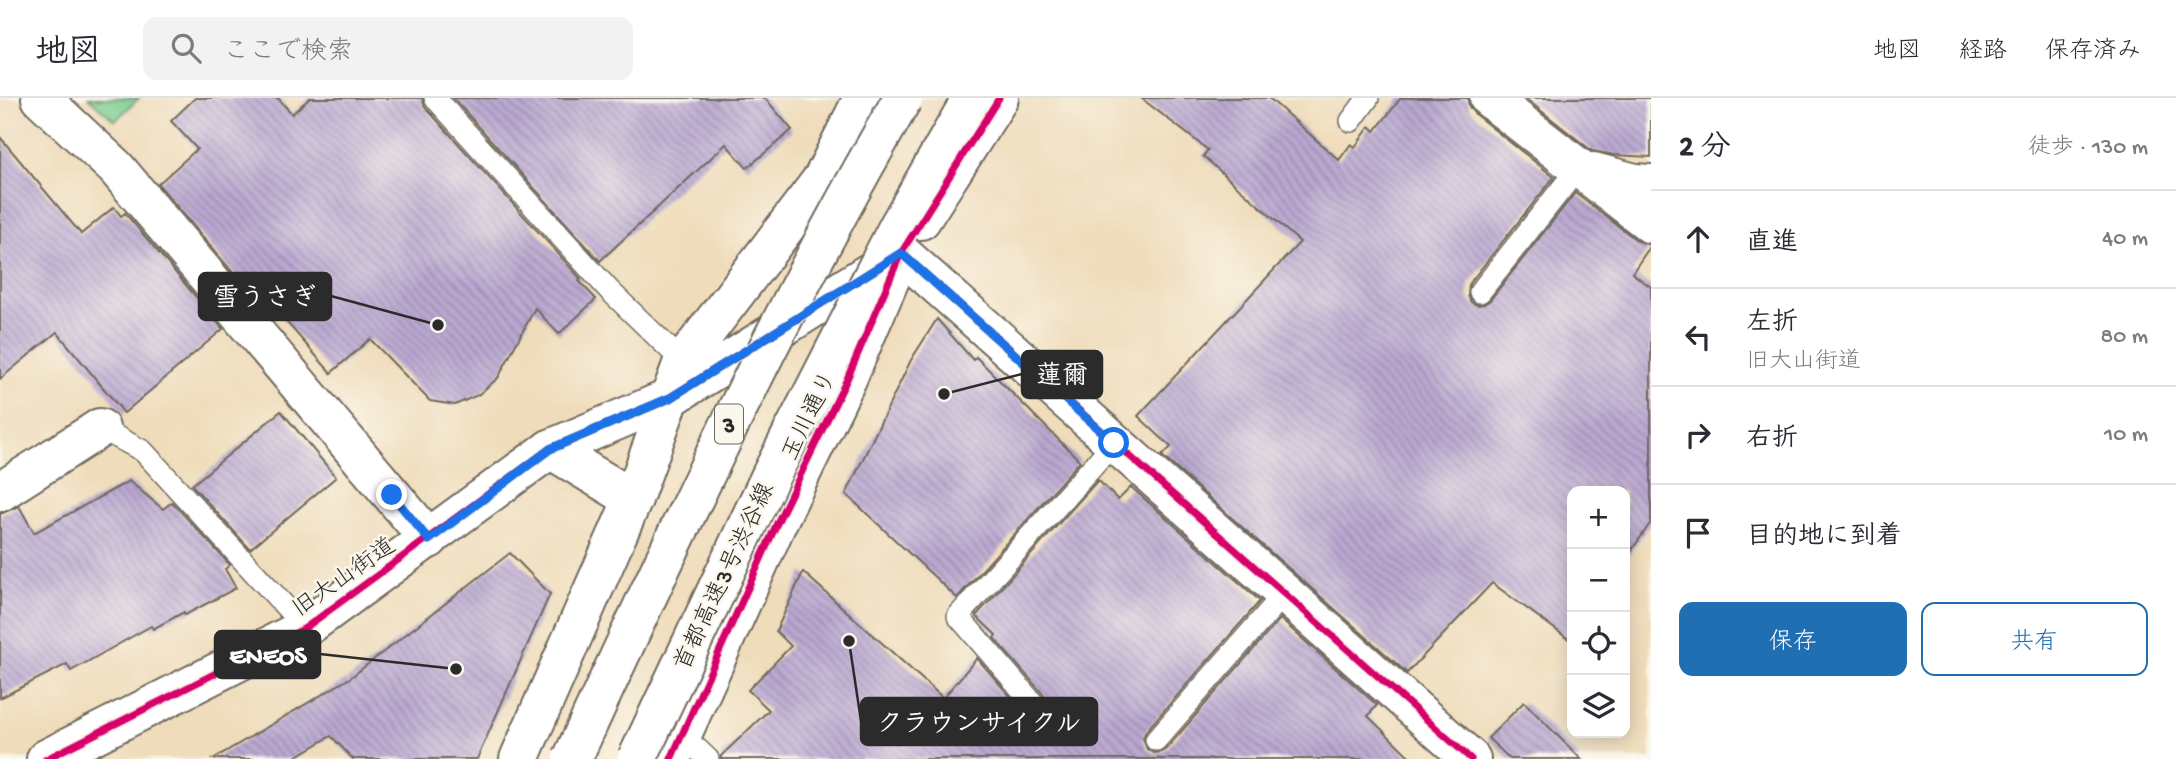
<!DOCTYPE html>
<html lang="ja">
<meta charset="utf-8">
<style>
body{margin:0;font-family:"Gochi Hand","Klee One",sans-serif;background:#f2f2f3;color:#2b2b33}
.controls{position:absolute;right:21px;bottom:21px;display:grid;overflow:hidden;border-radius:14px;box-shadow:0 4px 18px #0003}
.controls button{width:63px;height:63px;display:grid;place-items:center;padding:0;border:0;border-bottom:2px solid #e1e1e2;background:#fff;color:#2b2b33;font:35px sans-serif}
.stop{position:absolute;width:21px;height:21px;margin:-16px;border:5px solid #1a73e8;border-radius:50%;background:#fff}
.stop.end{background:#1a73e8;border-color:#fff;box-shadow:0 2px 7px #0008}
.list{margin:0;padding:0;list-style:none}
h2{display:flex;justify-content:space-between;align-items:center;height:91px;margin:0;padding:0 28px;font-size:30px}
h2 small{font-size:23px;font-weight:400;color:#7c7c81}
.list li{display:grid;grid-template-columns:46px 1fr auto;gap:21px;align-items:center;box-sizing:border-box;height:98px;padding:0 28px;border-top:2px solid #e1e1e2}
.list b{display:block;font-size:26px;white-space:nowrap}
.list p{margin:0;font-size:23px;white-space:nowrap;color:#7c7c81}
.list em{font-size:23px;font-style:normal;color:#7c7c81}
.actions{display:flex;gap:14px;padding:21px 28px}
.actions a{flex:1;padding:16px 0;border:2px solid #1f6fb2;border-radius:14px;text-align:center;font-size:24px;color:#1f6fb2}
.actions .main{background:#1f6fb2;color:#fff}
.icon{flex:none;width:38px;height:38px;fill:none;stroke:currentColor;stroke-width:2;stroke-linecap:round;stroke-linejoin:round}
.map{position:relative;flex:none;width:1651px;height:661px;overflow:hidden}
header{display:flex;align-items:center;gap:42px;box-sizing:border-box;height:98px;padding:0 35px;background:#fff;border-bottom:2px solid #e1e1e2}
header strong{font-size:33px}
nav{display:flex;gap:38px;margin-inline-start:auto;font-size:24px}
.search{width:490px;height:63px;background:#f2f2f3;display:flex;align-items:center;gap:18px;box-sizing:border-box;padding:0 24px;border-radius:14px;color:#7c7c81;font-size:26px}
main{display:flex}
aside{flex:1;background:#fff}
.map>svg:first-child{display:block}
.park{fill:#78cc8f;stroke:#527c5d;stroke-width:2}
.building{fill:url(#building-back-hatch)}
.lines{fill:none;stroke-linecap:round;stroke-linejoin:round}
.lane-casing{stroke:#70695d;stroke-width:24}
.street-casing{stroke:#70695d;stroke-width:42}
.secondary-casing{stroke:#70695d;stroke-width:42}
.highway-casing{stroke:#70695d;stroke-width:42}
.lane{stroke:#fff;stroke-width:21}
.street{stroke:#fff;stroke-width:38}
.secondary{stroke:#fff;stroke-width:38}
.highway{stroke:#fff;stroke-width:38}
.highway-bridge-casing{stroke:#70695d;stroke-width:42;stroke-linecap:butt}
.highway-bridge{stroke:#fff;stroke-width:38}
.cycleway-casing{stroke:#fbf7ec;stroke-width:11}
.cycleway{stroke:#d6006c;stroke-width:7}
.route{stroke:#1a73e8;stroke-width:9}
.labels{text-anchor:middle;stroke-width:5;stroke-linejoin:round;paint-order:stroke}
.shield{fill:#fbf7ec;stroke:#696865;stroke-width:2}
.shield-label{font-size:23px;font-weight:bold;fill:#2b2b2b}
.street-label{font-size:24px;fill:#2b2b2b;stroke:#fbf7ec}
.leader{fill:none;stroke:#2b2b2b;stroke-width:2.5}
.callout-dot{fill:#2b2b2b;stroke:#fbf7ec;stroke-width:2.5}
.callout{fill:#2b2b2b;stroke:#2b2b2b;stroke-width:2.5}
.callout-label{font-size:26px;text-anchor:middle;font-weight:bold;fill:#fff}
</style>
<header>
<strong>地図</strong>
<div class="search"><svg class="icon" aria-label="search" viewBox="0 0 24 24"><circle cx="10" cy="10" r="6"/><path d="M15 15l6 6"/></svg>ここで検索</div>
<nav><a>地図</a><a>経路</a><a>保存済み</a></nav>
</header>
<main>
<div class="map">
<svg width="1651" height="661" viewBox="0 0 1651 661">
<defs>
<pattern id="building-back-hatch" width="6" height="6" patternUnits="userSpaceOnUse" patternTransform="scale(1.75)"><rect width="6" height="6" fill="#baa8d1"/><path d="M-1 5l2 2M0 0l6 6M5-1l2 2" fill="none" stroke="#9789aa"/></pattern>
</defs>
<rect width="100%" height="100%" fill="#fbf7ec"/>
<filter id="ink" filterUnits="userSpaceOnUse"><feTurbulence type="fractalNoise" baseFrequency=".0143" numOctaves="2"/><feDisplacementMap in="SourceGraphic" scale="14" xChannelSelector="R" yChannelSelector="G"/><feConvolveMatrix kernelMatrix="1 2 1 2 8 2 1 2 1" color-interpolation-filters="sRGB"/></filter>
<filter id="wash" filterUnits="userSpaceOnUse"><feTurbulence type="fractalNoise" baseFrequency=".00686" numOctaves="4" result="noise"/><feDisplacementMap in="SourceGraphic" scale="28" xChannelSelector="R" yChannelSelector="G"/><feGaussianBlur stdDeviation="1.57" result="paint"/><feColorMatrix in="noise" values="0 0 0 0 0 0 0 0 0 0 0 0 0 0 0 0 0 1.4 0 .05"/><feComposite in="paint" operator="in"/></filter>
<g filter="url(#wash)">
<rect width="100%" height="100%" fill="#efdcba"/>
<polygon class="park" points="89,0 139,0 115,23"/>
<g id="blocks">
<g class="building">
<polygon points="195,0 278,0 292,16 310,0 422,0 425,9 581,181 579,183 596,201 559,236 535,210 498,280 478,297 455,307 430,303 370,241 331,275 263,197 257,203 158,86 197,51 171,23"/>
<polygon points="453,0 765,0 792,32 747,70 726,46 600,163"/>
<polygon points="1141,0 1269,0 1339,62 1351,46 1355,49 1370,28 1375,33 1401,0 1468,0 1469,9 1476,17 1554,79 1469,186 1468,198 1471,204 1477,207 1484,206 1490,202 1575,95 1638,143 1651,147 1632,175 1651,189 1651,424 1625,462 1625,393 1572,393 1572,539 1570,542 1492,485 1407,575 1162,358 1171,349 1138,318 1300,144 1203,58 1208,52"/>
<polygon points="1525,0 1651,0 1651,59 1614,57 1592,53"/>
<polygon points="0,39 81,136 114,109 121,118 125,115 223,231 124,315 57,234 0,281"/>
<polygon points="937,221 973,262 976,259 1080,363 957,500 846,396 911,262"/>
<polygon points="281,313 336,379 250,451 192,387"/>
<polygon points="1098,382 1118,402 1131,389 1260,503 1146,633 1143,640 1147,651 1154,655 1161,654 1166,651 1280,521 1377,607 1368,618 1412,661 721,661 721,658 769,612 748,592 791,548 776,533 803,474 943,600 977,560 1024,614 1029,618 1041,615 1046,609 1046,602 1043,596 994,540 996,537 976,518"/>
<polygon points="129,383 163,411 172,404 230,467 225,471 236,490 185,517 184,514 153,531 151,528 71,573 67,566 0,600 0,416 19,408 34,435"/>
<polygon points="510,455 550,496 477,661 353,661 331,638 292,661 213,661 350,580"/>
<polygon points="1524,604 1581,661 1510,661 1488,640"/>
</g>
</g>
</g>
<g filter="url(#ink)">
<use href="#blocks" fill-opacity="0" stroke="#70695d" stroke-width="2"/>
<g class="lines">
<defs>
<g id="lane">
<polyline points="435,0 609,192 683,264"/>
<polyline points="1351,23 1368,0"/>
<polyline points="1480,194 1578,70"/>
<polyline points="100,330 143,353 305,530"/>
<polyline points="1033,605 958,518 1114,345"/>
<polyline points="681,636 708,661"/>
<polyline points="1156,642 1285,495"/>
</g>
<g id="street">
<polyline points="41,0 116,70 429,441"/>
<polyline points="1489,0 1651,126"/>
<polyline points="1593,74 1635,85 1651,86"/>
<polyline points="901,155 1471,661"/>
<polyline points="0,394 100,330"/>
</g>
<polyline id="secondary" points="46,661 305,530 550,351 670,300 888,163"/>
<g id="highway">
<polyline points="921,122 999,0"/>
<polyline points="550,351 633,401"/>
<polyline points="519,661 633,401 683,264 823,80 863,0"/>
<polyline points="671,661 778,423 847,281 894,172"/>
</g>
</defs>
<use href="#lane" class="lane-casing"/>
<use href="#street" class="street-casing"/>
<use href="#secondary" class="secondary-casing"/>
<use href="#highway" class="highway-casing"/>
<use href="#lane" class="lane"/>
<use href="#street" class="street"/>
<use href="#secondary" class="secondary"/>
<use href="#highway" class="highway"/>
<defs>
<g id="highway-bridge">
<path d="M572,661C675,437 779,214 903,0"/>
<polyline points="637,661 771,377 898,129 972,0"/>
</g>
</defs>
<use href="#highway-bridge" class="highway-bridge-casing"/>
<use href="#highway-bridge" class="highway-bridge"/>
<defs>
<g id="cycleway">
<polyline points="46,661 305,530 550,351 670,300 901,155 1471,661"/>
<polyline points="671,661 778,423 847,281 901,155 999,0"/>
</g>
</defs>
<use href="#cycleway" class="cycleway-casing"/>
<use href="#cycleway" class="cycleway"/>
</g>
</g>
<g class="lines" filter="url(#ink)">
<polyline class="route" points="392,397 429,442 550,351 670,300 901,155 1114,345"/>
</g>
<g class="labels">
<rect class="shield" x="715" y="306.5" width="28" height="39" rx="5"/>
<g class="shield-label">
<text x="729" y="334">3</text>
</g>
<g class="street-label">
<text transform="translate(808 317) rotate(-64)" y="8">玉川通り</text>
<text transform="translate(343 478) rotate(-35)" y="8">旧大山街道</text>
<text transform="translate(723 478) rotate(-65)" y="8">首都高速3号渋谷線</text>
</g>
</g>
<path class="leader" d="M438 227L331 198M944 296L1022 276M456 571L320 556M849 543L861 623"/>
<g class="callout-dot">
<circle cx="438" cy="227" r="7"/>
<circle cx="944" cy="296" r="7"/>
<circle cx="456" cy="571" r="7"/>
<circle cx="849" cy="543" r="7"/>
</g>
<g class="callout">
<rect x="199" y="175" width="132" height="47" rx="7"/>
<rect x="1022" y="253" width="80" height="47" rx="7"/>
<rect x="215" y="533" width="105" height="47" rx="7"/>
<rect x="861" y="600" width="236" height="47" rx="7"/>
</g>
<g class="callout-label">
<text x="265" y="207">雪うさぎ</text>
<text x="1062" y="285">蓮爾</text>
<text x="268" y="565">ENEOS</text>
<text x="979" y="633">クラウンサイクル</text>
</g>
</svg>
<div class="controls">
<button>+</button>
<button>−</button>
<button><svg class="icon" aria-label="locate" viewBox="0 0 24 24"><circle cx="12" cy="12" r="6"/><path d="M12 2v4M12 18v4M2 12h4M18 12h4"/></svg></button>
<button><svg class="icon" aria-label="layers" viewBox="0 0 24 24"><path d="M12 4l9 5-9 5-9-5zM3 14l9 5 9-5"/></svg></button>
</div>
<div class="stop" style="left:1114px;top:345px"></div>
<div class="stop end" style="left:392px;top:397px"></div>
</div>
<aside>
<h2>2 分<small>徒歩 · 130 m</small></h2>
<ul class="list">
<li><svg class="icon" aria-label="ahead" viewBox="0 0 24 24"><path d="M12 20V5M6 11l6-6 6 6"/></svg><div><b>直進</b></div><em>40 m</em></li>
<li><svg class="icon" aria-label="left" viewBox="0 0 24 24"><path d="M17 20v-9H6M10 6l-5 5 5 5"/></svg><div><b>左折</b><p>旧大山街道</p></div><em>80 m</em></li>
<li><svg class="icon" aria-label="right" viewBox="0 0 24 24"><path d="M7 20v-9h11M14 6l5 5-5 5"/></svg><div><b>右折</b></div><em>10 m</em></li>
<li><svg class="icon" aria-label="arrive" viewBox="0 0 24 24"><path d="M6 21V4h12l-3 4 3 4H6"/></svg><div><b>目的地に到着</b></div></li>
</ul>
<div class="actions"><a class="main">保存</a><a>共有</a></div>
</aside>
</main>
